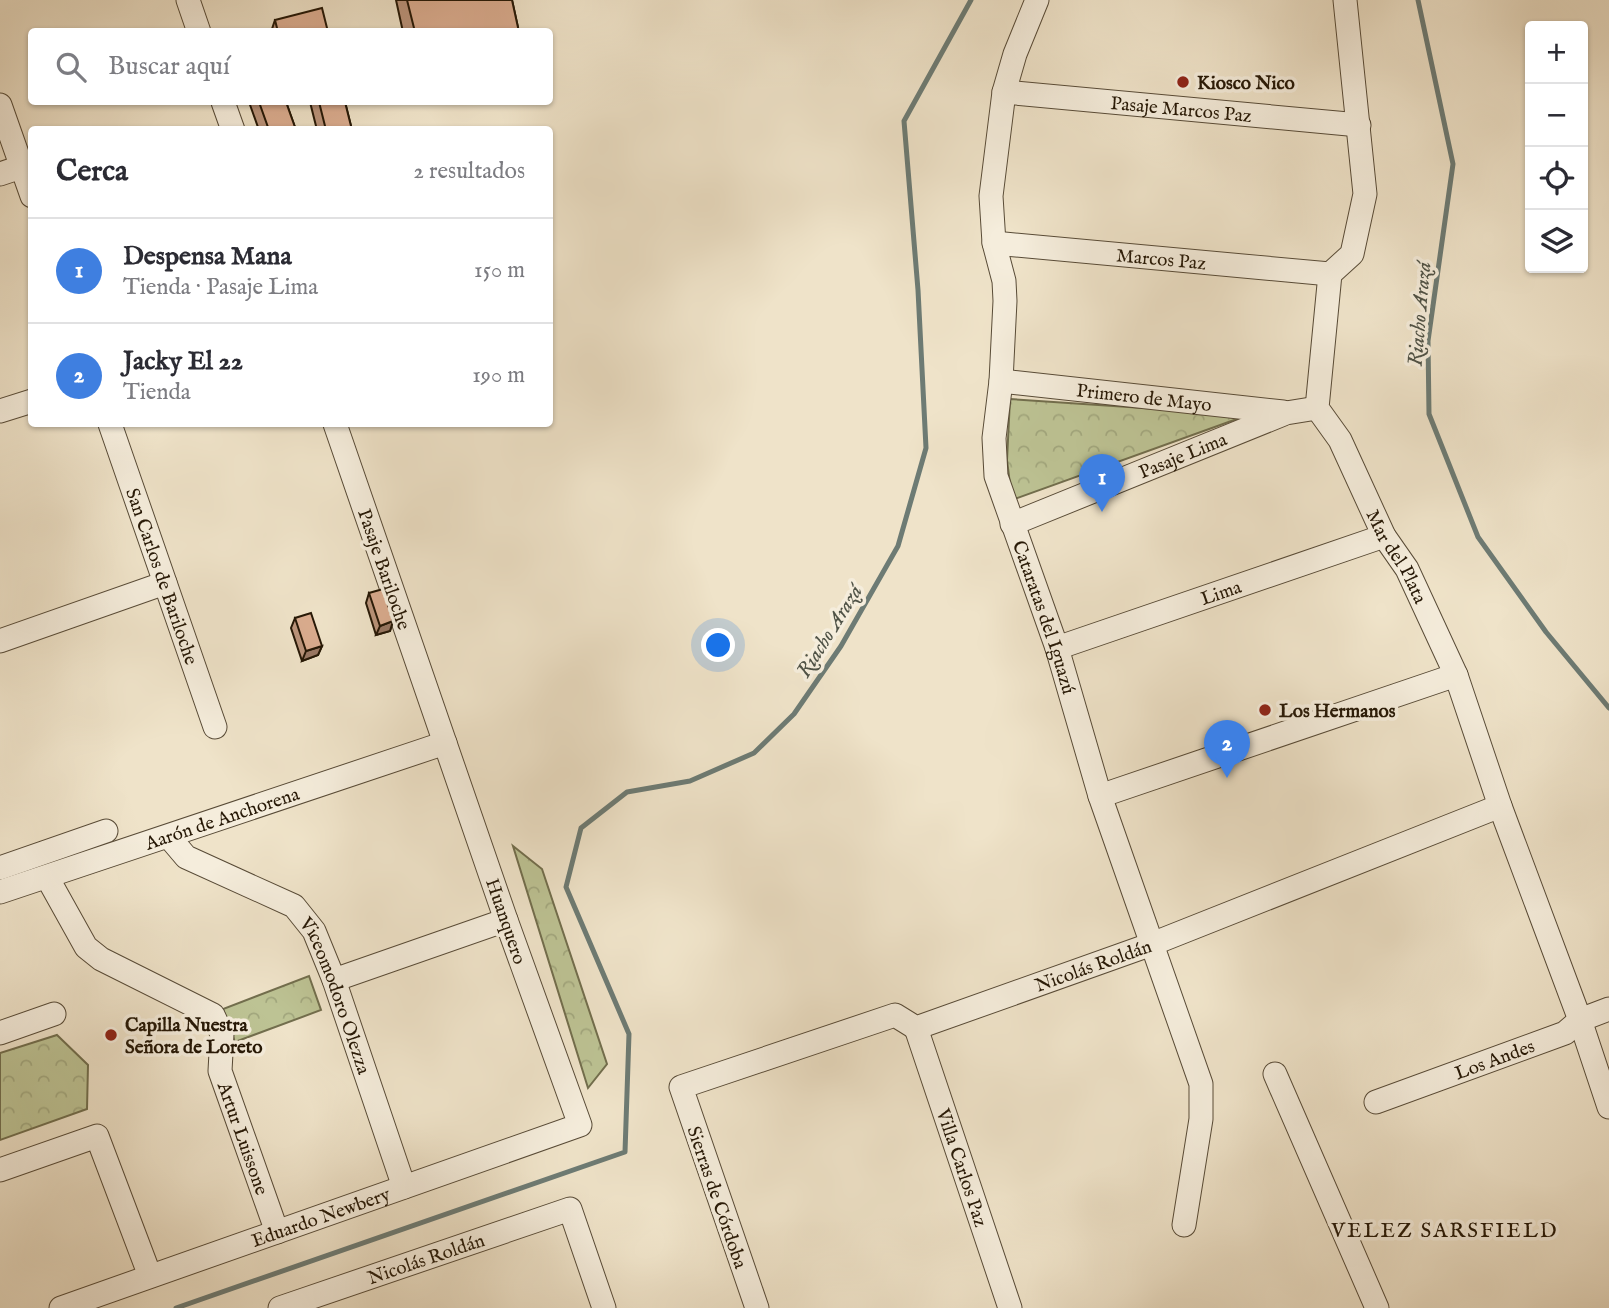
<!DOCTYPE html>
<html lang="es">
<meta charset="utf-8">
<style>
body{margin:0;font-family:"IM FELL English",serif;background:#f7f7f7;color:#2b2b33}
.controls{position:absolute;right:21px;top:21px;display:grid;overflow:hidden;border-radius:7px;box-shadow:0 2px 5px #0004}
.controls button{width:63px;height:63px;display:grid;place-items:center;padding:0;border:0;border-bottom:2px solid #e1e1e2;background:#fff;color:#2b2b33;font:35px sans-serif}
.you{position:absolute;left:719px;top:646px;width:24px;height:24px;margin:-18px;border:5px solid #fff;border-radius:50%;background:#1a73e8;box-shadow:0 0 0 10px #1a73e833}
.badge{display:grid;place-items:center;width:46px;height:46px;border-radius:50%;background:#b45309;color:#fff;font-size:23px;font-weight:700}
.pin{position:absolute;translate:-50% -58px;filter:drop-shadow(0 2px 4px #0008)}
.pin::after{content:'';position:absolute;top:37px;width:24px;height:21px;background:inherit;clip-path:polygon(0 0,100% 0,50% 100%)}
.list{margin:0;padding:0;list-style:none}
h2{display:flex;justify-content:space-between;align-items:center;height:91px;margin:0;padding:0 28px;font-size:30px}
h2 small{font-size:23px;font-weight:400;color:#7c7c81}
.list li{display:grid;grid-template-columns:46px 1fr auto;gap:21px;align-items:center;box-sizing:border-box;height:105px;padding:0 28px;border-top:2px solid #e1e1e2}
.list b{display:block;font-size:26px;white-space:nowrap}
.list p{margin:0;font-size:23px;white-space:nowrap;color:#7c7c81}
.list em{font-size:23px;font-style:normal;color:#7c7c81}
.icon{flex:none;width:38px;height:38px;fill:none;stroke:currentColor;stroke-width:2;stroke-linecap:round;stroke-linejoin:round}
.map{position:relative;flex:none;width:1609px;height:1308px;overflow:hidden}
.search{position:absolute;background:#fff;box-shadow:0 2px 5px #0004;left:28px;top:28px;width:525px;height:77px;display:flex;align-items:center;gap:18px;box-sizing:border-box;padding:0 24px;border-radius:7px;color:#7c7c81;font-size:26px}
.panel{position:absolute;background:#fff;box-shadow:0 2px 5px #0004;left:28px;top:126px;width:525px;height:301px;border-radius:7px}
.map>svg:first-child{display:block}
.forest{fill:url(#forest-crowns);stroke:#726e4d;stroke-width:2}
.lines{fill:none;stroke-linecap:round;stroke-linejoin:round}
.stream{stroke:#6d7b74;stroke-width:5}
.minor-casing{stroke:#584b37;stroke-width:25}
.minor{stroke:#f5eddc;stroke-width:23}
.wall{fill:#bb947b;stroke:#261806;stroke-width:2}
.shaded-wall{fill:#997864;stroke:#261806;stroke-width:2}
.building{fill:#daac8f;stroke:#261806;stroke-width:2}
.poi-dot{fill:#8f2418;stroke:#f5eddc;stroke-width:2.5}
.labels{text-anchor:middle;stroke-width:7;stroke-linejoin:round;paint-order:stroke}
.poi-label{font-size:19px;font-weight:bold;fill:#261806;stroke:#f5eddc;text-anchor:start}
.street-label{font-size:19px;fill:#261806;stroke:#f5eddc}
.water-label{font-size:21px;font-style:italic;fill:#4f5246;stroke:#f5eddc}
.neighbourhood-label{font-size:21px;letter-spacing:2px;fill:#261806;stroke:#f5eddc}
</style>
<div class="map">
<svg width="1609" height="1308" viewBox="0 0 1609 1308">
<defs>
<pattern id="forest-crowns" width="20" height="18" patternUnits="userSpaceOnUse" patternTransform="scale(1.75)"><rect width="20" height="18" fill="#bdc394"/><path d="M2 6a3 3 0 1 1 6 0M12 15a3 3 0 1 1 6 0" fill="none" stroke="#a2a77e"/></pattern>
</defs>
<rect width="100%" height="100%" fill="#efe3c9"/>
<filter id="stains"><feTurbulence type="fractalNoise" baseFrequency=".00286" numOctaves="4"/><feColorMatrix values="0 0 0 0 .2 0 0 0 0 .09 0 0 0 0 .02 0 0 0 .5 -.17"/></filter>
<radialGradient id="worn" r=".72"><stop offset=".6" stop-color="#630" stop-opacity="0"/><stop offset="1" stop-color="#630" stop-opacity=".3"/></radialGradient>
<g class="forest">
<polygon points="1010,399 1248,415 1012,500 1007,460"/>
<polygon points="513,846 542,869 607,1064 588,1088"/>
<polygon points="309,976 321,1010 235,1042 223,1009"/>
<polygon points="57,1035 88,1065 87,1109 0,1140 0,1053"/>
</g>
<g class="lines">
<g class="stream">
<polyline points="1418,0 1453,164 1428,341 1429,414 1478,537 1546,632 1609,708"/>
<polyline points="176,1308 625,1152 629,1034 566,887 581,828 627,792 690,781 754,753 794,714 841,646 898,546 926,448 918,290 904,121 971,0"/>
</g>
<defs>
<g id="minor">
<polyline points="188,0 199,32"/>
<path id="s1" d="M1037,0L1015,54L1004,92L991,196L994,243L1004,281L1005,301L1001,381L994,438L996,476L1057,648L1100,796L1201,1084V1119L1184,1225"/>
<path id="s2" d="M1345,0L1365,194L1352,254L1330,274L1317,408L1340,440L1384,536L1407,569L1456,675L1500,806L1580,1020L1609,1107"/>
<path id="s3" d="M1004,92L1359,125"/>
<polyline points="223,102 233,130"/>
<polyline points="0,105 32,196"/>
<polyline points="0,174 21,167"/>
<path id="s4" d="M994,243L1330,274"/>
<path id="s5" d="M1001,381L1283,412"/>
<polyline points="0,411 32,401"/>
<path id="s6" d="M110,424L215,727"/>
<path id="s7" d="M1012,524L1286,413L1317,408"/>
<polyline points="0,641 165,583"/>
<path id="s8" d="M1057,648L1384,536"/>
<polyline points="1100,796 1456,675"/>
<path id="s9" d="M169,837L186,857L294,906L314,931L334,980L404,1187"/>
<polyline points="0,868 106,831"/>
<path id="s10" d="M47,877L86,947L101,959L213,1015L222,1034L220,1071L277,1232"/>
<path id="s11" d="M0,892L445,743"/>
<polyline points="334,980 506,920"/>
<path id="s12" d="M916,1028L1010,1308"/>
<polyline points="0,1033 54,1014"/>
<polyline points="1275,1074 1377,1308"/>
<path id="s13" d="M1376,1102L1565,1033L1580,1020L1609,1009"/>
<polyline points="0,1170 97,1136 150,1276"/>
<path id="s14" d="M61,1308L580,1125L506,920L335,424"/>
<path id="s15" d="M280,1308L570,1209L604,1308"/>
<path id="s16" d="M757,1308L681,1087L895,1015L916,1028L1152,944L1500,806"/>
</g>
</defs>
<use href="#minor" class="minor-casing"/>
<use href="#minor" class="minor"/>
</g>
<g class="wall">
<polygon points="396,0 512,0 519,32 403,32"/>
<polygon points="275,20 328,32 271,32"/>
<polygon points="249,102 286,102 296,130 259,130"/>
<polygon points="310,102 345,102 352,130 317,130"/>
<polygon points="369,593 393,621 390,631 376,635 366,603"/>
<polygon points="295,618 322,646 318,655 302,661 291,628"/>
</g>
<g class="shaded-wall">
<polygon points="393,621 390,631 376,635 380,626"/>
<polygon points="322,646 318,655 302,661 306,651"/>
</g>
<g class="building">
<polygon points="407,0 512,0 519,32 415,32"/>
<polygon points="322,8 328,32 278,32 275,20"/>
<polygon points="259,102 286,102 296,130 269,130"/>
<polygon points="319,102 345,102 352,130 326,130"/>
<polygon points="383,589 393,621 380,626 369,593"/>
<polygon points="311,613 322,646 306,651 295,618"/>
</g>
<g class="poi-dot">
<circle cx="1183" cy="82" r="7"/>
<circle cx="1265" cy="710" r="7"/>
<circle cx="111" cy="1035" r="7"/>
</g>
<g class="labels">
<g class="poi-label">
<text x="1197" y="89">Kiosco Nico</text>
<text x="1279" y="717">Los Hermanos</text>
<text x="125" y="1031">Capilla Nuestra<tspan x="125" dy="22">Señora de Loreto</tspan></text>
</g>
<g class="street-label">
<text dy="7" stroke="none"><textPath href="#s3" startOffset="178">Pasaje Marcos Paz</textPath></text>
<text dy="7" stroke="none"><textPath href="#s4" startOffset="168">Marcos Paz</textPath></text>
<text dy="7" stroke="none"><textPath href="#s5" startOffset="144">Primero de Mayo</textPath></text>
<text dy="7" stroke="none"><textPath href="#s7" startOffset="184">Pasaje Lima</textPath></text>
<text dy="7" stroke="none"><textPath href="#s2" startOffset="590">Mar del Plata</textPath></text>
<text transform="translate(385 569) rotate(71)" y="7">Pasaje Bariloche</text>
<text dy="7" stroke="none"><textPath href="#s6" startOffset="161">San Carlos de Bariloche</textPath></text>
<text dy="7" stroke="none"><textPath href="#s8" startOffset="173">Lima</textPath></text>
<text dy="7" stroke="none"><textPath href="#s1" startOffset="634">Cataratas del Iguazú</textPath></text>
<text dy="7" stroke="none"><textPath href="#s11" startOffset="234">Aarón de Anchorena</textPath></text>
<text transform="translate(507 921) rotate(71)" y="7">Huanquero</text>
<text dy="7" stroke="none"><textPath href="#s16" startOffset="672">Nicolás Roldán</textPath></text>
<text dy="7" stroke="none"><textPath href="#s9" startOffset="245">Viceomodoro Olezza</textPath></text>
<text dy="7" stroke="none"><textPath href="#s13" startOffset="126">Los Andes</textPath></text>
<text dy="7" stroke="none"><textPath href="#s10" startOffset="354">Artur Luissone</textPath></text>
<text dy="7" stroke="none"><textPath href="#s12" startOffset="147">Villa Carlos Paz</textPath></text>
<text transform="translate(718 1197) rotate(71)" y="7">Sierras de Córdoba</text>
<text dy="7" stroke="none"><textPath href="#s14" startOffset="275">Eduardo Newbery</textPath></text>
<text dy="7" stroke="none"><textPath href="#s15" startOffset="154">Nicolás Roldán</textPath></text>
</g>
<g class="water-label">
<text transform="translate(1419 314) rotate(-85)" y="7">Riacho Arazá</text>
<text transform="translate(829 631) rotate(-58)" y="7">Riacho Arazá</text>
</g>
<g class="neighbourhood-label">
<text x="1445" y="1237">VELEZ SARSFIELD</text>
</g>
</g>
<rect width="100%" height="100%" filter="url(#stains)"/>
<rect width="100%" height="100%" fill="url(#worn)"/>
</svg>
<div class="controls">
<button>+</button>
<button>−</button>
<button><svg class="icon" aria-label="locate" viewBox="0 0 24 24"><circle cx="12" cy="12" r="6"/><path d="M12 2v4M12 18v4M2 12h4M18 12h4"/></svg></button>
<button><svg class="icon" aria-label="layers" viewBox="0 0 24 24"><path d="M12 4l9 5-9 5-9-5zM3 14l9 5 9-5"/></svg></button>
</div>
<div class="you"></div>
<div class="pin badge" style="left:1102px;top:512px;background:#3f7fe0">1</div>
<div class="pin badge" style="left:1227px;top:778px;background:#3f7fe0">2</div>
<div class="search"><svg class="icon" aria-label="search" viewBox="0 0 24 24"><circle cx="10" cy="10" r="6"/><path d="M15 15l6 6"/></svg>Buscar aquí</div>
<section class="panel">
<h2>Cerca<small>2 resultados</small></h2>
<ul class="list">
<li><span class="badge" style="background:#3f7fe0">1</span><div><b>Despensa Mana</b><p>Tienda · Pasaje Lima</p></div><em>150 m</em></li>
<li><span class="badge" style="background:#3f7fe0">2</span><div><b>Jacky El 22</b><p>Tienda</p></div><em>190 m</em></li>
</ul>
</section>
</div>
